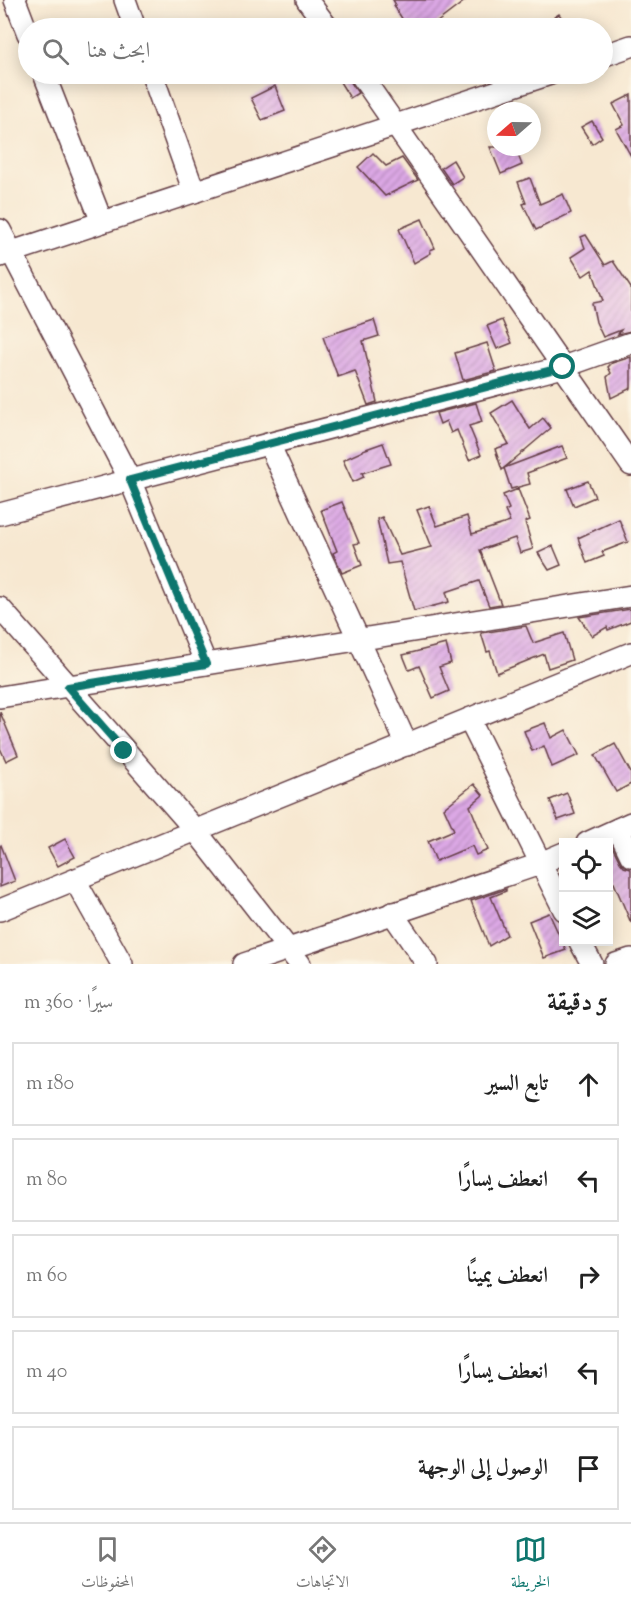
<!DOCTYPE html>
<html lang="ar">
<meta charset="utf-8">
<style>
body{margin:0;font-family:"Sorts Mill Goudy",Amiri,serif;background:#f2f2f2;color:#222;direction:rtl}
.controls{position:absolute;right:18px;bottom:18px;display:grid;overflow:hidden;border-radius:0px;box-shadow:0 3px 15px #0003}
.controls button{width:54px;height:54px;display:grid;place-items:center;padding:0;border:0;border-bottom:2px solid #e0e0e0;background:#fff;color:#222;font:30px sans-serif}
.compass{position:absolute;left:487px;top:102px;width:54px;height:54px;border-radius:50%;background:#fff;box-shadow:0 3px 15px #0003;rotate:250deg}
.stop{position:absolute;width:18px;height:18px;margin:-14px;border:4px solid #0f766e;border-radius:50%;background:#fff}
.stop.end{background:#0f766e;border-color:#fff;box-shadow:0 2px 6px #0008}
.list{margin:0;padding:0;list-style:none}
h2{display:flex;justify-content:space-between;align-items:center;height:78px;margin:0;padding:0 24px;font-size:26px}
h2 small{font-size:20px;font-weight:400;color:#767676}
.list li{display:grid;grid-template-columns:39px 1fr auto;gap:18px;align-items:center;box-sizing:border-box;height:84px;margin:0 12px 12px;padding:0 12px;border:2px solid #e0e0e0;border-radius:0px}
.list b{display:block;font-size:22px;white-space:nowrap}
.list em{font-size:20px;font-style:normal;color:#767676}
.icon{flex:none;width:33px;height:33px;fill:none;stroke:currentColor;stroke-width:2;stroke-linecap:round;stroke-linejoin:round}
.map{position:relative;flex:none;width:631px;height:964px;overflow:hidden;direction:ltr}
.search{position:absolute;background:#fff;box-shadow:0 3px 15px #0003;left:18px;right:18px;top:18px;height:66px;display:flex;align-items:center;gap:15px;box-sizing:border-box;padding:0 21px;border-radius:33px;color:#767676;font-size:22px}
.sheet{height:558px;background:#fff}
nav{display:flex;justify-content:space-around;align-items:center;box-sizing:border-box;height:84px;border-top:2px solid #e0e0e0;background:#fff;font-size:16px;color:#767676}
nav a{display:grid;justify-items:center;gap:3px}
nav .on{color:#0f766e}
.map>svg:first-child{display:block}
.building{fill:url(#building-hatch)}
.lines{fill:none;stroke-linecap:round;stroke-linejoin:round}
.minor-casing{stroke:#643d44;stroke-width:24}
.minor{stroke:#fff;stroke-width:21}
.route{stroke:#0f766e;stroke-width:8}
</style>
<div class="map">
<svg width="631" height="964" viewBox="0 0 631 964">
<defs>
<pattern id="building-hatch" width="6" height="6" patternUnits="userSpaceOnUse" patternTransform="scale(1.5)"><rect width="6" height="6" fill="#dca8e5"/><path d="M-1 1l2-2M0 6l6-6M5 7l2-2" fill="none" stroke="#b488ba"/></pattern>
</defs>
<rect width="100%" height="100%" fill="#fcf5e5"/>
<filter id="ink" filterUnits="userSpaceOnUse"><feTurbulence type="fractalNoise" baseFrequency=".0167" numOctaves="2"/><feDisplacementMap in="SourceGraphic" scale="12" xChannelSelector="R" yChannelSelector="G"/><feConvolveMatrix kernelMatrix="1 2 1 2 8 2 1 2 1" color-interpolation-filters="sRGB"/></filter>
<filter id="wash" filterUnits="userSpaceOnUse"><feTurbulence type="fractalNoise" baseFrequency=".008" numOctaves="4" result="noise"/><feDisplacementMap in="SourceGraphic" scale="24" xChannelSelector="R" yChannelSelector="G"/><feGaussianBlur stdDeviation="1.35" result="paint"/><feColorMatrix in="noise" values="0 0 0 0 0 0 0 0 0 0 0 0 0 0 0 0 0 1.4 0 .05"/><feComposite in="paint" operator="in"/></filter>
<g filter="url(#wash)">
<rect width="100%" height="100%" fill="#f7e8d1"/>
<g id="blocks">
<g class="building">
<polygon points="393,0 466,0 436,23 438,28 408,28 394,6 396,5"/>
<polygon points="559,14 566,24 559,28 537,28"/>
<polygon points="335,74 347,74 350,81 358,93 350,98"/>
<polygon points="275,86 285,111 262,120 251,98"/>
<polygon points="631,95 631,156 616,129 624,125 613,104"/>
<polygon points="592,121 602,137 592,144 581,127"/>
<polygon points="490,147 515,147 522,165 501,174"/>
<polygon points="373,153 386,166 402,158 418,180 385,196 358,167"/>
<polygon points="453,160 463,177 452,184 441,168"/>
<polygon points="530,178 540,204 563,194 571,213 536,230 523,204 526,203 518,182"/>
<polygon points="422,219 435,248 430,250 431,253 414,263 399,229"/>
<polygon points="586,235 605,265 613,261 631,288 631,331 618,334 621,330 603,337 596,322 592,303 603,301 592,270 583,276 571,257 585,248 581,237"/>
<polygon points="374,320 379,336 363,341 377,402 368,405 355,371 338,377 323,337"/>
<polygon points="502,320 512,343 497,349 487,326"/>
<polygon points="487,343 496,371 463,380 455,353"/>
<polygon points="631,357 631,388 611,398 607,377 611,373 608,367 612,363"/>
<polygon points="512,400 530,429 543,418 551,428 504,468 562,446 567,458 527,473 530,484 511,489 504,468 502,470 495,449 509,444 491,413"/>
<polygon points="476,403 482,422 469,426 481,455 469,460 457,430 451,433 446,421 440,424 436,413"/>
<polygon points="383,443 391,464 362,473 364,477 353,482 343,460 363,451 363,450"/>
<polygon points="588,481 595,497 574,506 567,489"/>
<polygon points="518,489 530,520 525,522 533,549 520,553 515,538 480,550 501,604 489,606 479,581 446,592 449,602 414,611 400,562 387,564 377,519 382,517 400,555 432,547 417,510 429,506 437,526 467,516 472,534 510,522 505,511 509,509 503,495"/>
<polygon points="342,502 359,543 354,544 362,565 342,573 333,553 337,551 321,510"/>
<polygon points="619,519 628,542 602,552 604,556 587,563 578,538"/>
<polygon points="553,546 561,565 549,570 538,553"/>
<polygon points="631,609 631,621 608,630 607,627 592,636 579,617"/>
<polygon points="526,626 533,643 564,633 572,660 548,668 544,654 497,673 490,651 487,652 481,633"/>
<polygon points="446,644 451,663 439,667 449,691 433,698 419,666 409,670 403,655"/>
<polygon points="0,712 18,755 6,761 0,748"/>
<polygon points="545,723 551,738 566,730 579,755 552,767 544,746 532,751 524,731"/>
<polygon points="615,744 631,773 631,784 616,792 595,755"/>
<polygon points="474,784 483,795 470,806 488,850 476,855 472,846 436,861 428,841 454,830 444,808"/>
<polygon points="567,793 575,814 558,820 550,800"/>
<polygon points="65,839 75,857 58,866 48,848"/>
<polygon points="1,845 15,881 0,887 0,846"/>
<polygon points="612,846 620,862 624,867 631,869 631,923 614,883 609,885 609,847"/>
<polygon points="506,889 506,891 491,897 507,935 489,946 471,901"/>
<polygon points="549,913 566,950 544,958 529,921"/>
</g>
</g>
</g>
<g filter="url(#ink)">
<use href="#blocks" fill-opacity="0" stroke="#643d44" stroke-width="1.5"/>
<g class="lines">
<defs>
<g id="minor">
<polyline points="15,0 28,34"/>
<polyline points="125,0 135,28"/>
<polyline points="307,0 328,28"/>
<polyline points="602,56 631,46"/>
<polyline points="44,74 102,222"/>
<polyline points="152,74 194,192"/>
<polyline points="360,74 631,465"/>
<polyline points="0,230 130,480 206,664"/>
<polyline points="0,256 550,74"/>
<polyline points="269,444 407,745"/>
<polyline points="0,514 563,367 631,343"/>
<polyline points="0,608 196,831 300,964"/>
<polyline points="0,697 631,596"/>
<polyline points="469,719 564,910"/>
<polyline points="618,829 631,856"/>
<polyline points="587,843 631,823"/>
<polyline points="75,880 122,964"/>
<polyline points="0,910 631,653"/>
<polyline points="392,913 427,964"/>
<polyline points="580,942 592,964"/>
<polyline points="244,964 531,867 564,853"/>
<polyline points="616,964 631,959"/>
</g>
</defs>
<use href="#minor" class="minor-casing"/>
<use href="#minor" class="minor"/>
</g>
</g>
<g class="lines" filter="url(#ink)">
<polyline class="route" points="124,751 68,687 206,664 130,480 563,367"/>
</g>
</svg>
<div class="controls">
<button><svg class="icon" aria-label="locate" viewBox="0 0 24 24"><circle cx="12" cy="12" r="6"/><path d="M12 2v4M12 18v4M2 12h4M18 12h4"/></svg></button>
<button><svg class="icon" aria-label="layers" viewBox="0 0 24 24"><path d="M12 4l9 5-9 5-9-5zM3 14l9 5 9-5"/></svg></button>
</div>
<svg class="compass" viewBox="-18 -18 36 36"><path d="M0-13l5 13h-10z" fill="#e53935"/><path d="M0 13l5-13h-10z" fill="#767676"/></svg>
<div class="stop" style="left:563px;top:367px"></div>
<div class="stop end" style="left:124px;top:751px"></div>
<div class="search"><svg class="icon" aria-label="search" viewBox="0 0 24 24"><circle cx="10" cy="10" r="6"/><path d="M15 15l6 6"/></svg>ابحث هنا</div>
</div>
<section class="sheet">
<h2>5 دقيقة<small>سيرًا · 360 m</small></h2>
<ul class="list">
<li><svg class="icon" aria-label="ahead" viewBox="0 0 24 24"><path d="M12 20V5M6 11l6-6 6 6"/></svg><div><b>تابع السير</b></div><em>180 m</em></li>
<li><svg class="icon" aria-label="left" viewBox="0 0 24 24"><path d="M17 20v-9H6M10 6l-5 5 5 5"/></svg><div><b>انعطف يسارًا</b></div><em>80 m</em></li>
<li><svg class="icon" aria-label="right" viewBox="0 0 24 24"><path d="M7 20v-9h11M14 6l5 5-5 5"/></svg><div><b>انعطف يمينًا</b></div><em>60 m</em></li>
<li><svg class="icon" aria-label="left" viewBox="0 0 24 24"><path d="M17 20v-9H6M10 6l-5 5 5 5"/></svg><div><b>انعطف يسارًا</b></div><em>40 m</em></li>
<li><svg class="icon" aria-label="arrive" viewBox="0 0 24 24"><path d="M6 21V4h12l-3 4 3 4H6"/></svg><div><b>الوصول إلى الوجهة</b></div></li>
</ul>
</section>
<nav>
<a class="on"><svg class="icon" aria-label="map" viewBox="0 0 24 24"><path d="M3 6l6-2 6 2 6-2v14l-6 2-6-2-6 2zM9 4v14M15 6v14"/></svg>الخريطة</a>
<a><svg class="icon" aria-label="directions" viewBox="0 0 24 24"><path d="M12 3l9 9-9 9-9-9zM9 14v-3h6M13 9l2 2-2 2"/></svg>الاتجاهات</a>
<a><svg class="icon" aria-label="saved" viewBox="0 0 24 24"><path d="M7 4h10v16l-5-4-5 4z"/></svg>المحفوظات</a>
</nav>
